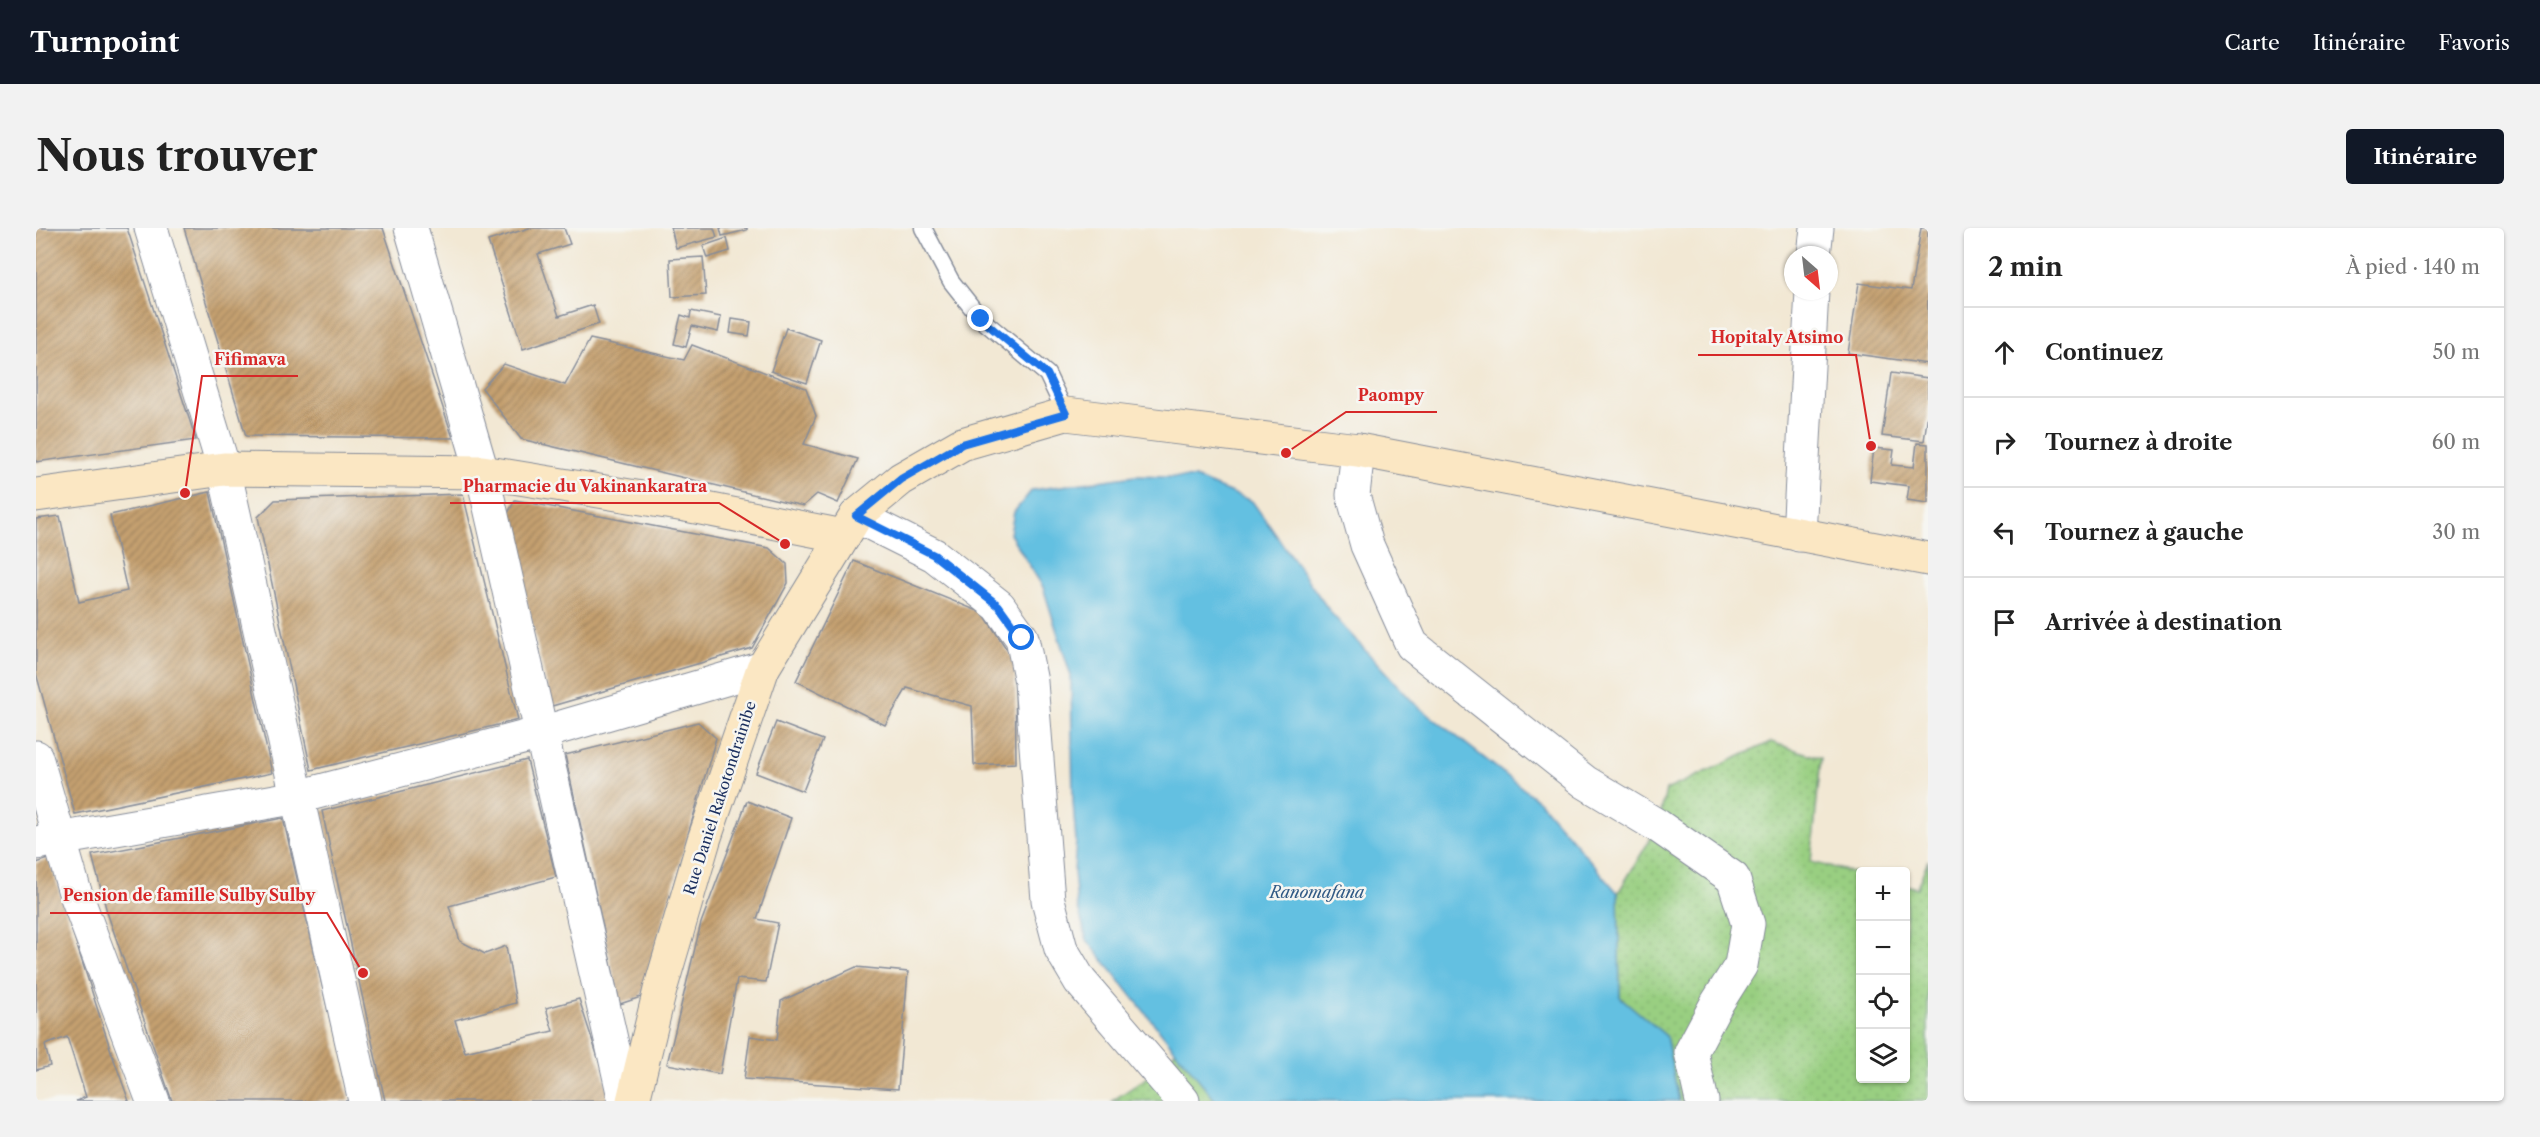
<!DOCTYPE html>
<html lang="fr">
<meta charset="utf-8">
<style>
body{margin:0;font-family:"Libre Caslon Text",serif;background:#f2f2f2;color:#222}
.controls{position:absolute;right:18px;bottom:18px;display:grid;overflow:hidden;border-radius:6px;box-shadow:0 2px 4px #0004}
.controls button{width:54px;height:54px;display:grid;place-items:center;padding:0;border:0;border-bottom:2px solid #e0e0e0;background:#fff;color:#222;font:30px sans-serif}
.compass{position:absolute;left:1748px;top:18px;width:54px;height:54px;border-radius:50%;background:#fff;box-shadow:0 2px 4px #0004;rotate:152deg}
.stop{position:absolute;width:18px;height:18px;margin:-14px;border:4px solid #1a73e8;border-radius:50%;background:#fff}
.stop.end{background:#1a73e8;border-color:#fff;box-shadow:0 2px 6px #0008}
.list{margin:0;padding:0;list-style:none}
h2{display:flex;justify-content:space-between;align-items:center;height:78px;margin:0;padding:0 24px;font-size:26px}
h2 small{font-size:20px;font-weight:400;color:#767676}
.list li{display:grid;grid-template-columns:39px 1fr auto;gap:18px;align-items:center;box-sizing:border-box;height:90px;padding:0 24px;border-top:2px solid #e0e0e0}
.list b{display:block;font-size:22px;white-space:nowrap}
.list em{font-size:20px;font-style:normal;color:#767676}
.icon{flex:none;width:33px;height:33px;fill:none;stroke:currentColor;stroke-width:2;stroke-linecap:round;stroke-linejoin:round}
.map{position:relative;flex:none;width:1892px;height:873px;overflow:hidden;border-radius:6px}
header{display:flex;align-items:center;gap:36px;box-sizing:border-box;height:84px;padding:0 30px;background:#111827;color:#fff}
header strong{font-size:28px}
nav{display:flex;gap:33px;margin-inline-start:auto;font-size:21px}
.intro{display:flex;align-items:center;justify-content:space-between;box-sizing:border-box;height:144px;padding:0 36px}
h1{margin:0;font-size:42px}
.button{padding:15px 27px;border-radius:6px;background:#111827;color:#fff;font-size:21px;font-weight:700}
main{display:flex;gap:36px;padding:0 36px}
aside{flex:1;background:#fff;border-radius:6px;box-shadow:0 2px 4px #0004}
.map>svg:first-child{display:block}
.grass{fill:url(#grass-dots);stroke:#5a7f70;stroke-width:1.5}
.water{fill:#63c0e1;stroke:#3f78a0;stroke-width:1.5}
.building{fill:url(#building-hatch)}
.lines{fill:none;stroke-linecap:round;stroke-linejoin:round}
.lane-casing{stroke:#868c99;stroke-width:19}
.street-casing{stroke:#868c99;stroke-width:35}
.secondary-casing{stroke:#868c99;stroke-width:35}
.lane{stroke:#fff;stroke-width:16}
.street{stroke:#fff;stroke-width:33}
.secondary{stroke:#fbe7c3;stroke-width:33}
.route{stroke:#1a73e8;stroke-width:8}
.labels{text-anchor:middle;stroke-width:5;stroke-linejoin:round;paint-order:stroke}
.street-label{font-size:15px;fill:#1b2f5e;stroke:#f6f6f2}
.water-label{font-size:16px;font-style:italic;fill:#315a85;stroke:#f6f6f2}
.leader{fill:none;stroke:#d62828;stroke-width:2}
.callout-dot{fill:#d62828;stroke:#f6f6f2;stroke-width:2}
.callout-label{font-size:16px;text-anchor:middle;font-weight:bold;fill:#d62828;stroke:#f6f6f2;stroke-width:5;stroke-linejoin:round;paint-order:stroke}
</style>
<header>
<strong>Turnpoint</strong>
<nav><a>Carte</a><a>Itinéraire</a><a>Favoris</a></nav>
</header>
<div class="intro"><h1>Nous trouver</h1><a class="button">Itinéraire</a></div>
<main>
<div class="map">
<svg width="1892" height="873" viewBox="0 0 1892 873">
<defs>
<pattern id="grass-dots" width="8" height="8" patternUnits="userSpaceOnUse" patternTransform="scale(1.5)"><rect width="8" height="8" fill="#99cf81"/><path d="M2 2h.1M6 6h.1" fill="none" stroke="#83b272" stroke-width="1.8" stroke-linecap="round"/></pattern>
<pattern id="building-hatch" width="6" height="6" patternUnits="userSpaceOnUse" patternTransform="scale(1.5)"><rect width="6" height="6" fill="#c5a06f"/><path d="M-1 1l2-2M0 6l6-6M5 7l2-2" fill="none" stroke="#9f835e"/></pattern>
</defs>
<rect width="100%" height="100%" fill="#f6f6f2"/>
<filter id="ink" filterUnits="userSpaceOnUse"><feTurbulence type="fractalNoise" baseFrequency=".0167" numOctaves="2"/><feDisplacementMap in="SourceGraphic" scale="12" xChannelSelector="R" yChannelSelector="G"/><feConvolveMatrix kernelMatrix="1 2 1 2 8 2 1 2 1" color-interpolation-filters="sRGB"/></filter>
<filter id="wash" filterUnits="userSpaceOnUse"><feTurbulence type="fractalNoise" baseFrequency=".008" numOctaves="4" result="noise"/><feDisplacementMap in="SourceGraphic" scale="24" xChannelSelector="R" yChannelSelector="G"/><feGaussianBlur stdDeviation="1.35" result="paint"/><feColorMatrix in="noise" values="0 0 0 0 0 0 0 0 0 0 0 0 0 0 0 0 0 1.4 0 .05"/><feComposite in="paint" operator="in"/></filter>
<g filter="url(#wash)">
<rect width="100%" height="100%" fill="#f2e8d4"/>
<g class="grass">
<polygon points="1735,514 1785,530 1775,634 1824,646 1824,850 1870,850 1870,657 1881,660 1892,632 1892,873 1643,873 1630,808 1584,769 1582,665 1622,598 1630,562"/>
<polygon points="1140,822 1180,873 1076,873 1121,843"/>
</g>
<polygon class="water" points="1099,248 1159,250 1216,273 1295,385 1378,475 1503,573 1582,665 1584,769 1630,808 1643,873 1180,873 1051,712 1041,676 1038,644 1040,613 1037,574 1035,448 1007,359 974,306 978,284 996,262"/>
<g id="blocks">
<g class="building">
<polygon points="0,0 91,0 160,212 0,234"/>
<polygon points="148,0 347,0 417,210 210,208"/>
<polygon points="493,0 528,0 534,16 502,26 523,88 557,77 563,96 487,121 452,13"/>
<polygon points="635,0 678,0 681,9 640,20"/>
<polygon points="684,0 711,0 711,2 686,8"/>
<polygon points="1885,0 1892,0 1892,136 1812,125 1823,55 1875,62"/>
<polygon points="691,10 694,23 671,30 667,18"/>
<polygon points="667,29 670,67 636,69 634,31"/>
<polygon points="655,83 685,89 682,104 656,98 650,119 638,116 645,87 654,90"/>
<polygon points="696,91 715,94 713,108 694,105"/>
<polygon points="750,100 785,112 771,155 735,143"/>
<polygon points="554,111 648,132 656,117 770,160 780,188 768,216 822,231 802,275 781,266 767,278 485,211 446,160 468,136 529,157"/>
<polygon points="1855,145 1892,150 1892,185 1888,213 1846,208"/>
<polygon points="1881,215 1892,216 1892,275 1871,272 1873,258 1834,253 1838,220 1858,222 1856,237 1878,239"/>
<polygon points="174,264 236,545 39,586 0,445 0,291 24,288 43,374 91,363 74,287"/>
<polygon points="427,266 482,492 275,542 222,289 239,272"/>
<polygon points="479,272 733,320 751,336 752,355 716,420 516,478 470,289"/>
<polygon points="818,333 947,385 979,434 980,535 938,537 936,478 871,460 849,497 760,453"/>
<polygon points="662,494 680,510 605,769 584,776 529,527"/>
<polygon points="740,494 787,512 767,563 720,545"/>
<polygon points="491,532 520,649 413,678 424,713 449,726 470,718 480,775 419,792 429,824 517,803 510,780 543,771 576,873 349,873 286,583"/>
<polygon points="711,573 755,590 721,691 742,695 730,754 701,751 684,846 631,836 665,695"/>
<polygon points="247,590 313,873 136,873 71,684 56,627"/>
<polygon points="13,631 76,826 93,873 40,873 50,869 31,809 9,817 14,838 0,842 0,635"/>
<polygon points="820,739 872,744 862,861 708,851 714,808 741,812 745,773"/>
</g>
</g>
</g>
<g filter="url(#ink)">
<use href="#blocks" fill-opacity="0" stroke="#868c99" stroke-width="1.5"/>
<g class="lines">
<defs>
<polyline id="lane" points="887,0 915,53 945,91 1011,146 1030,186"/>
<g id="street">
<polyline points="115,0 188,241 329,873"/>
<polyline points="375,0 446,244 589,873"/>
<polyline points="1778,27 1781,0"/>
<polyline points="1322,222 1317,267 1331,317 1376,417 1549,554 1622,598 1697,650 1712,696 1705,737 1681,775 1655,824 1666,873"/>
<polyline points="820,288 898,327 963,378 986,410 995,454 1012,672 1025,721 1044,753 1147,873"/>
<polyline points="1763,307 1776,63"/>
<polyline points="0,529 38,661 117,873"/>
<polyline points="0,615 262,569 505,505 727,440"/>
</g>
<g id="secondary">
<polyline points="0,267 188,241 446,244 655,278 807,308"/>
<polyline points="597,873 624,762 668,612 727,440 820,288 865,251 926,216 1030,186 1322,222 1892,331"/>
</g>
</defs>
<use href="#lane" class="lane-casing"/>
<use href="#street" class="street-casing"/>
<use href="#secondary" class="secondary-casing"/>
<use href="#lane" class="lane"/>
<use href="#street" class="street"/>
<use href="#secondary" class="secondary"/>
</g>
</g>
<g class="lines" filter="url(#ink)">
<polyline class="route" points="945,91 1011,146 1030,186 926,216 865,251 820,288 898,327 963,378 986,410"/>
</g>
<g class="labels">
<g class="street-label">
<text transform="translate(684 570) rotate(-72)" y="5">Rue Daniel Rakotondrainibe</text>
</g>
<g class="water-label">
<text x="1281" y="670">Ranomafana</text>
</g>
</g>
<path class="leader" d="M1835 218L1820 127H1662M149 265L166 148H262M1250 225L1310 184H1401M749 316L683 275H414M327 745L291 685H14"/>
<g class="callout-dot">
<circle cx="1835" cy="218" r="6"/>
<circle cx="149" cy="265" r="6"/>
<circle cx="1250" cy="225" r="6"/>
<circle cx="749" cy="316" r="6"/>
<circle cx="327" cy="745" r="6"/>
</g>
<g class="callout-label">
<text x="1741" y="115">Hopitaly Atsimo</text>
<text x="214" y="137">Fifimava</text>
<text x="1355" y="173">Paompy</text>
<text x="549" y="264">Pharmacie du Vakinankaratra</text>
<text x="153" y="673">Pension de famille Sulby Sulby</text>
</g>
</svg>
<div class="controls">
<button>+</button>
<button>−</button>
<button><svg class="icon" aria-label="locate" viewBox="0 0 24 24"><circle cx="12" cy="12" r="6"/><path d="M12 2v4M12 18v4M2 12h4M18 12h4"/></svg></button>
<button><svg class="icon" aria-label="layers" viewBox="0 0 24 24"><path d="M12 4l9 5-9 5-9-5zM3 14l9 5 9-5"/></svg></button>
</div>
<svg class="compass" viewBox="-18 -18 36 36"><path d="M0-13l5 13h-10z" fill="#e53935"/><path d="M0 13l5-13h-10z" fill="#767676"/></svg>
<div class="stop" style="left:986px;top:410px"></div>
<div class="stop end" style="left:945px;top:91px"></div>
</div>
<aside>
<h2>2 min<small>À pied · 140 m</small></h2>
<ul class="list">
<li><svg class="icon" aria-label="ahead" viewBox="0 0 24 24"><path d="M12 20V5M6 11l6-6 6 6"/></svg><div><b>Continuez</b></div><em>50 m</em></li>
<li><svg class="icon" aria-label="right" viewBox="0 0 24 24"><path d="M7 20v-9h11M14 6l5 5-5 5"/></svg><div><b>Tournez à droite</b></div><em>60 m</em></li>
<li><svg class="icon" aria-label="left" viewBox="0 0 24 24"><path d="M17 20v-9H6M10 6l-5 5 5 5"/></svg><div><b>Tournez à gauche</b></div><em>30 m</em></li>
<li><svg class="icon" aria-label="arrive" viewBox="0 0 24 24"><path d="M6 21V4h12l-3 4 3 4H6"/></svg><div><b>Arrivée à destination</b></div></li>
</ul>
</aside>
</main>
